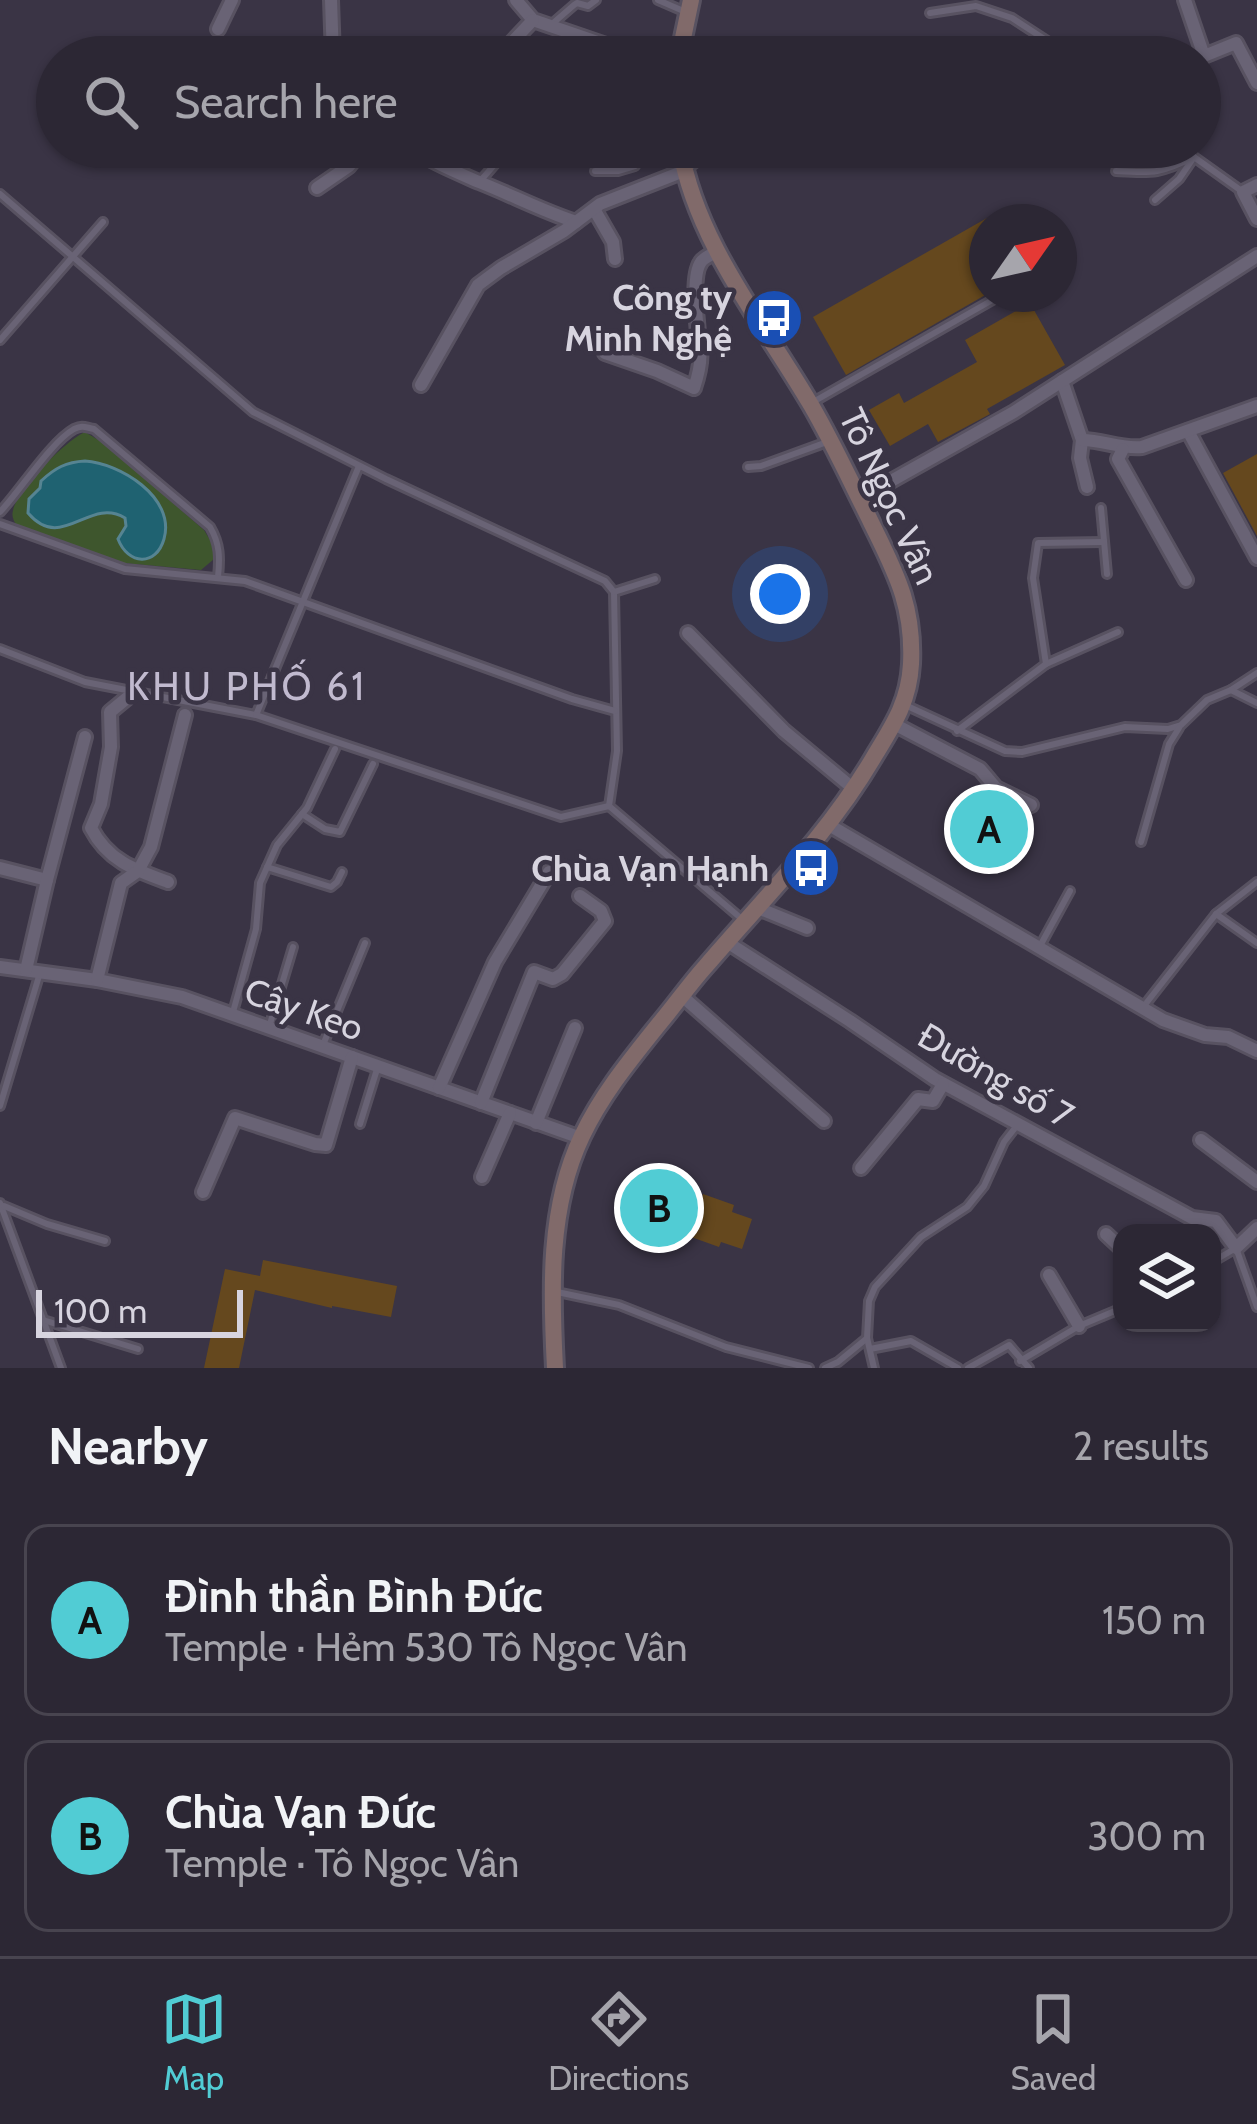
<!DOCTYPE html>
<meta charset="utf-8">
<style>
body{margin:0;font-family:Cabin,sans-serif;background:#342f3c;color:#f1f3f6}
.controls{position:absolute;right:36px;bottom:36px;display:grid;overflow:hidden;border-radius:24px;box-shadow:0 3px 9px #0004}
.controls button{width:108px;height:108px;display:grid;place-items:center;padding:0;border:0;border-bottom:3px solid #48444f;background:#2c2734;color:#f1f3f6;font:60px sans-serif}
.compass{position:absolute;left:969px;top:204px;width:108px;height:108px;border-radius:50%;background:#2c2734;box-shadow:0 3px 9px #0004;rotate:56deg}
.scale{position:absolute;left:36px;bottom:30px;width:207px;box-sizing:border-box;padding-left:12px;border:6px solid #d7d4df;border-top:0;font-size:33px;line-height:42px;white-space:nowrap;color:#d7d4df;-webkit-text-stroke:9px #3a3445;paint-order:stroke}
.you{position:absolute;left:780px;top:594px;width:42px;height:42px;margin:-30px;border:9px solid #fff;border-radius:50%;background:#1a73e8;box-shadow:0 0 0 18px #1a73e833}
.badge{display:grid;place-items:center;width:78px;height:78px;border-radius:50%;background:#51ccd4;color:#111;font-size:39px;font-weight:700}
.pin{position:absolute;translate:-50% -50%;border:6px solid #fff;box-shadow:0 3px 12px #0006}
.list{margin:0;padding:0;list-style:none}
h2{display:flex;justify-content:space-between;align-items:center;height:156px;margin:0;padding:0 48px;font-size:51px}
h2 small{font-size:39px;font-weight:400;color:#a6a5ac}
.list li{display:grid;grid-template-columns:78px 1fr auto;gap:36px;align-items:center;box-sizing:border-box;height:192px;margin:0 24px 24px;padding:0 24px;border:3px solid #48444f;border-radius:24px}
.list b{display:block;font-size:45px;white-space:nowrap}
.list p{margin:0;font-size:39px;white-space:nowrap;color:#a6a5ac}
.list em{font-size:39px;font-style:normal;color:#a6a5ac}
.icon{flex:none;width:66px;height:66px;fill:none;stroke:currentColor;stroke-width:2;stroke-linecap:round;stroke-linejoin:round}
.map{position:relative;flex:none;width:1257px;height:1368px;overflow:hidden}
.search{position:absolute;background:#2c2734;box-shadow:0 3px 9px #0004;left:36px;right:36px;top:36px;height:132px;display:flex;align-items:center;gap:30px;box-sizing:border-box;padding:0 42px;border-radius:66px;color:#a6a5ac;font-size:45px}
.sheet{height:588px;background:#2c2734}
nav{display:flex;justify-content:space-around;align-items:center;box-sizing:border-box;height:168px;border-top:3px solid #48444f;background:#2c2734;font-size:33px;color:#a6a5ac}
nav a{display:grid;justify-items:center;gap:6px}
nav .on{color:#51ccd4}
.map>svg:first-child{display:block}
.green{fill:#3e562d}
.water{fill:#1f6271;stroke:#568492;stroke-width:3}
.building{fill:#65481e}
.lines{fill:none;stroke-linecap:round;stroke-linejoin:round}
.service-casing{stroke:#585261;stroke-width:12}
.minor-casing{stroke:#585261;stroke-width:18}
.secondary-casing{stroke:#585261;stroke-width:22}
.service{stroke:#696375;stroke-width:6}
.minor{stroke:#696375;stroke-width:12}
.secondary{stroke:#816a6a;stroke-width:16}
.labels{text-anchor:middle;stroke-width:9;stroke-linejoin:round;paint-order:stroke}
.poi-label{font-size:36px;font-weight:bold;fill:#d7d4df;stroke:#3a3445;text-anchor:end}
.street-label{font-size:36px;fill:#d7d4df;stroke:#3a3445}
.neighbourhood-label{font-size:39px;letter-spacing:3px;fill:#c1bacf;stroke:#3a3445}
</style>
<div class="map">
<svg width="1257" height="1368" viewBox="0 0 1257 1368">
<rect width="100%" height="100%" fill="#3a3445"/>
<path class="green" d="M85,432L105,444L204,530L213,545L214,559L201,570L123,563L27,531C21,528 15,526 13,518C6,499 67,439 85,432Z"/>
<path class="water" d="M85,461C119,463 176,497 164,539C156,567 128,565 118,539L126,526L125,518C89,496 62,553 28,513L29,499L40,488L41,481C55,468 66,462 85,461Z"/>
<g class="building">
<polygon points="987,218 987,294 846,375 813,317"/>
<polygon points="1030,303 1065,365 987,409 990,414 938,442 928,424 890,446 869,410 899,393 904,403 977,362 965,340"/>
<polygon points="1257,454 1257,536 1223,473"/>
<polygon points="966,799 1025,840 1012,859 953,819"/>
<polygon points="639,1182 699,1205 703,1194 734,1205 732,1212 752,1219 742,1249 721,1242 719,1247 627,1214"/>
<polygon points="263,1260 397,1286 391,1317 332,1306 332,1308 255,1290 239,1368 204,1368 225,1269 260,1276"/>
</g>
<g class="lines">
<defs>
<g id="service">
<polyline points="658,0 688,13"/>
<polyline points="930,13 976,6 1012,18 1072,57"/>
<polyline points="552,24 574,5 577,3 588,6 596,0"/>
<polyline points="1184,147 1194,157 1243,192"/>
<polyline points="595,171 618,171 635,166 645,147"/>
<path d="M1116,171C1153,173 1160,174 1194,157"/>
<polyline points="482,179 510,147"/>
<polyline points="0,194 253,412 386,479 605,581 614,592 617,751 609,806 743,920"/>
<polyline points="1155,200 1179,179 1192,160"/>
<polyline points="0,340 103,222"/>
<polyline points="813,402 1003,294"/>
<polyline points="748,467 761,466 827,442"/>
<polyline points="1101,508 1107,574"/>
<path d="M0,512C20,491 51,442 74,429C83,425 84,427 94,429L210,527C220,544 220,558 218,577"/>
<polyline points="0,524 125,569 245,581 572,699 615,711"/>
<polyline points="614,592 655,579"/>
<polyline points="0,649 85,682 256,715 359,466"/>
<polyline points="1046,664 1118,632"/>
<polyline points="1231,690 1257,673"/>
<polyline points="905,705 1005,751 1022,752 1125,727 1168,729 1181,725 1207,700 1231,690 1257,703"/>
<polyline points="256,715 561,817 609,806"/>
<polyline points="957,731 1046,664 1033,578 1038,543 1103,542"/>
<polyline points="302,814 325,829 340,832 373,764"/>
<polyline points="1141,842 1169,744 1179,728"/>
<polyline points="267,867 331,887 337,882 342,872"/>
<polyline points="1216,914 1257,882"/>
<polyline points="1040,946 1070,891"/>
<polyline points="1144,1006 1216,914 1257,943"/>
<polyline points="233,1012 256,929 260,883 277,845 307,808 335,749"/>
<polyline points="270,1024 293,947"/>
<polyline points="323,1045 365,943"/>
<polyline points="0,1106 39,976"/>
<polyline points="360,1124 378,1066"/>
<polyline points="0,1203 61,1368"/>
<polyline points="4,1206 47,1224 105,1241"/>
<polyline points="1212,1262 1236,1248 1257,1307"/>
<polyline points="557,1292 619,1305 726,1347 809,1368"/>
<polyline points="43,1320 138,1349"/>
<polyline points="870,1349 911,1341 958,1368"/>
<polyline points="1020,1361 1079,1326 1122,1308"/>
<polyline points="825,1368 838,1362 866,1339"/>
<polyline points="874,1368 867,1338 869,1301 875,1287 921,1237 967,1207 984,1186 1004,1142 1018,1124"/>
<polyline points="968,1368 1009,1345 1029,1368"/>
</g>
<g id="minor">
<polyline points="331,0 333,57"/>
<polyline points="516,0 533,20 641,57"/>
<polyline points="1185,0 1204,56 1236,43 1257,83"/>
<polyline points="218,29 232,0"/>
<polyline points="498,57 533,20"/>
<path d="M410,147C432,162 454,171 479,182C512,195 542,211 576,222"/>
<polyline points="683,169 711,147"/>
<polyline points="1257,185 1243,192 1257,219"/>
<polyline points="317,188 349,166 364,147"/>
<polyline points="594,209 613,242 615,259"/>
<path d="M605,353L657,371L694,388C698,376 702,362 700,349C698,331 690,277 701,262C703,258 713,254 717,251"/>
<polyline points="1062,381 1082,440 1080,458 1087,487"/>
<polyline points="421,385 478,285 501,268 564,231 600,204 684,171"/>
<polyline points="1188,431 1257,558"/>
<path d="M1082,440C1104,440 1119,449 1142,447L1257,406"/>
<polyline points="1123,449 1118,459 1186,580"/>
<polyline points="859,499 1014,412 1257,256"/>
<polyline points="688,633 784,731 855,790"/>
<path d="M127,698L110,712L111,747L101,804L91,828C108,861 135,870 168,882"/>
<polyline points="894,724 980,769 996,788 1031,805"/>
<polyline points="829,825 1163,1020 1205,1035 1228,1037 1257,1051"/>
<polyline points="0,868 47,880"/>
<polyline points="758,908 807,928"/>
<polyline points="727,942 850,1021 935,1079 1192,1218 1216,1221 1236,1248 1257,1228"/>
<polyline points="0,967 97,980 182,997 581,1138"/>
<polyline points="26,970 47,880 85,737"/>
<polyline points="97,980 121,883 138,871 151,847 185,715"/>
<polyline points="682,996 824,1121"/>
<polyline points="439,1088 495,962 549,872"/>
<polyline points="481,1103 534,972 553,979 562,974 605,921 601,911 580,896"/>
<polyline points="536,1123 575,1028"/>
<polyline points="1201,1140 1257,1182"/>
<polyline points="861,1168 918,1099 933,1101 943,1084"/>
<polyline points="482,1177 510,1113"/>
<polyline points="203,1192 235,1118 315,1144 326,1145 352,1057"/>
<polyline points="1106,1234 1122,1249"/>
<polyline points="1049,1275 1079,1326"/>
</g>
<g id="secondary">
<polyline points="679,57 691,0"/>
<path d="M555,1368C551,1291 548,1207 582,1136C602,1094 631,1059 659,1024C675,1005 689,985 705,967C764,898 829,834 875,755C894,724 909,701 911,664C914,603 894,570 869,518C850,480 832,441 811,405C763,323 696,242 680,147"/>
</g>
</defs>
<use href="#service" class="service-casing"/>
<use href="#minor" class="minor-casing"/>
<use href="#secondary" class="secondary-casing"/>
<use href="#service" class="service"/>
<use href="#minor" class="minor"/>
<use href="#secondary" class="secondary"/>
</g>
<defs>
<symbol id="bus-disc" viewBox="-11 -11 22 22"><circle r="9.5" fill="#1a4fb4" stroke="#3a3445"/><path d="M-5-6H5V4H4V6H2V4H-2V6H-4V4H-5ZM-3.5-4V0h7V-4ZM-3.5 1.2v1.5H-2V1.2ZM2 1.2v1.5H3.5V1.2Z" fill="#fff"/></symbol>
</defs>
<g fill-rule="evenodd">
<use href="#bus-disc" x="741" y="285" width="66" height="66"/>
<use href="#bus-disc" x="778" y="835" width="66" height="66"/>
</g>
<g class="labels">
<g class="poi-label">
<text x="732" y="310">Công ty<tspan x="732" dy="41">Minh Nghệ</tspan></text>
<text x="769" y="881">Chùa Vạn Hạnh</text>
</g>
<g class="street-label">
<text transform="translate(890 496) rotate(65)" y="13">Tô Ngọc Vân</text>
<text transform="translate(304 1009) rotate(19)" y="13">Cây Keo</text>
<text transform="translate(996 1075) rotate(30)" y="13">Đường số 7</text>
</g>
<g class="neighbourhood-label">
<text x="247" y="700">KHU PHỐ 61</text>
</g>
</g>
</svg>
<div class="controls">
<button><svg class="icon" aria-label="layers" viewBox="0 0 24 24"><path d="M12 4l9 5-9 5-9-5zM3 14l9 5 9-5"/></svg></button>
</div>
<svg class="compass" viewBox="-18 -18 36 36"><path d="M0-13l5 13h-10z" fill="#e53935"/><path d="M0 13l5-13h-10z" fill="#a6a5ac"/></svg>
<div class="scale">100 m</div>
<div class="you"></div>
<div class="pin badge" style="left:989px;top:829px">A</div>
<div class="pin badge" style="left:659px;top:1208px">B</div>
<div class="search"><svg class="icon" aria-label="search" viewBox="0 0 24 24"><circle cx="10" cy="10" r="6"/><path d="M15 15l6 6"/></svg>Search here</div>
</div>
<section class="sheet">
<h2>Nearby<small>2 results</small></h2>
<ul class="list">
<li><span class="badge">A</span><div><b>Đình thần Bình Đức</b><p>Temple · Hẻm 530 Tô Ngọc Vân</p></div><em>150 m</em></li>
<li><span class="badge">B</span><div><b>Chùa Vạn Đức</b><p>Temple · Tô Ngọc Vân</p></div><em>300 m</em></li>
</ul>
</section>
<nav>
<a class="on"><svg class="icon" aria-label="map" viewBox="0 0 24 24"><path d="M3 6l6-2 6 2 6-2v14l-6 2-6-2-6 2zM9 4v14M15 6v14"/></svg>Map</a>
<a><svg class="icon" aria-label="directions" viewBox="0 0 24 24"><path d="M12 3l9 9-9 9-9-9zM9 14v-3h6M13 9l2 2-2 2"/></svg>Directions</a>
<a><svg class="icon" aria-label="saved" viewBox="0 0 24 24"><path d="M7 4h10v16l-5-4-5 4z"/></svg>Saved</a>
</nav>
